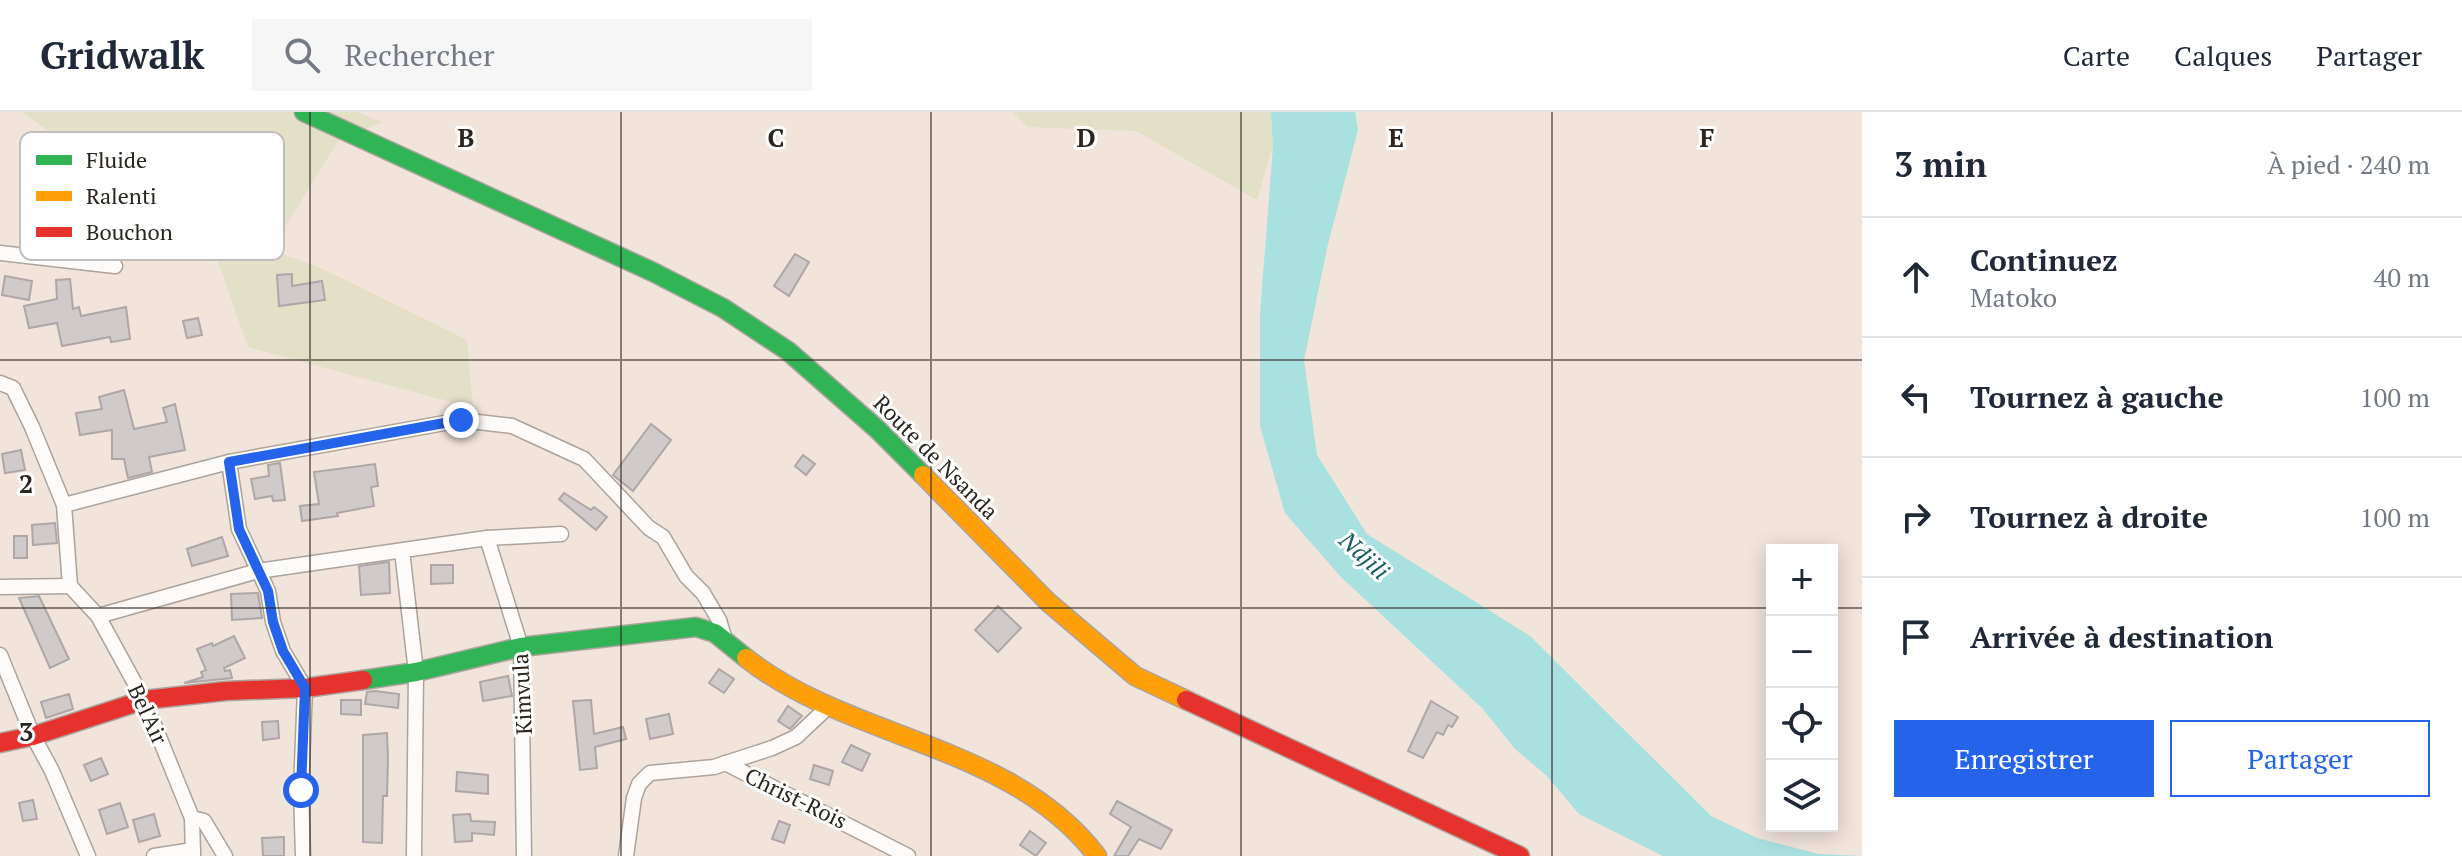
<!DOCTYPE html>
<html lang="fr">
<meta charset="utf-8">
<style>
body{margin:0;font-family:"PT Serif",serif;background:#f6f6f7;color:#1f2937}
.controls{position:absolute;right:24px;bottom:24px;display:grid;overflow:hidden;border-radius:0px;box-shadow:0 4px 20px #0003}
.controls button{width:72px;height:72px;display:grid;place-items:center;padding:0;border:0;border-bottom:2px solid #e0e1e3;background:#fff;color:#1f2937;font:40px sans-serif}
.stop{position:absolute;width:24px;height:24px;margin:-18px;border:6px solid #2563eb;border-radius:50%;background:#fff}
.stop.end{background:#2563eb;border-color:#fff;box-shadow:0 2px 8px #0008}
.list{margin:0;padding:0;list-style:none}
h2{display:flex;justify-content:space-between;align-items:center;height:104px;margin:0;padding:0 32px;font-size:34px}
h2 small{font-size:26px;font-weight:400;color:#747a83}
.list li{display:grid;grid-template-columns:52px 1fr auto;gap:24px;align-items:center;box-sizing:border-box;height:120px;padding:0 32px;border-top:2px solid #e0e1e3}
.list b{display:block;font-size:30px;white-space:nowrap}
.list p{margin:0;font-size:26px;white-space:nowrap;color:#747a83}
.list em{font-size:26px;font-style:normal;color:#747a83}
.actions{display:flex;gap:16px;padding:24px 32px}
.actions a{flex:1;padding:18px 0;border:2px solid #2563eb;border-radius:0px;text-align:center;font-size:28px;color:#2563eb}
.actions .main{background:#2563eb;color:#fff}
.icon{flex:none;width:44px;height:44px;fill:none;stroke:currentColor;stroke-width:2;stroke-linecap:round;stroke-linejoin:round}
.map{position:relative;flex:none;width:1862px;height:744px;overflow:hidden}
header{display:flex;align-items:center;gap:48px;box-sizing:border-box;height:112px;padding:0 40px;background:#fff;border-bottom:2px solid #e0e1e3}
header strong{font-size:38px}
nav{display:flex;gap:44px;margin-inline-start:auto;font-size:28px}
.search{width:560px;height:72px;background:#f6f6f7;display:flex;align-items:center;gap:20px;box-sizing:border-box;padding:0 28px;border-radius:0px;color:#747a83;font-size:30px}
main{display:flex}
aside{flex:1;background:#fff}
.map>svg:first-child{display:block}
.green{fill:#e2e0c7}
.water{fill:#a9e0e0}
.building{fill:#d1caca;stroke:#ada7a7;stroke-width:2}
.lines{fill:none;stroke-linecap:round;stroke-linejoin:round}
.street-casing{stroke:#aca39c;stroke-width:17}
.fast-casing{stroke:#aca39c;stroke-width:21}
.slow-casing{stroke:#aca39c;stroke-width:21}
.jam-casing{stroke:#aca39c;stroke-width:21}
.street{stroke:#fdfbfa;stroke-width:14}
.fast{stroke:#30b455;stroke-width:18}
.slow{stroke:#ff9f0a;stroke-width:18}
.jam{stroke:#e5322d;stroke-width:18}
.route{stroke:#2563eb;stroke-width:10}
.grid{fill:none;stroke:#2c241e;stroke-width:2;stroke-opacity:0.55}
.labels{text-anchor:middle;stroke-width:6;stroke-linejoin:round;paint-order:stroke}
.street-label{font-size:22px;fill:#2c241e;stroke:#fff}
.water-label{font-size:24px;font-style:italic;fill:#185e61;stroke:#fff}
.key{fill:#fff;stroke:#c0bdbc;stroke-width:2}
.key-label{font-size:22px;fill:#2c241e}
.grid-label{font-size:26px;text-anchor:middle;font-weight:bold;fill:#2c241e;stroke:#fff;stroke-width:6;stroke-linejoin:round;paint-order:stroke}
</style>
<header>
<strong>Gridwalk</strong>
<div class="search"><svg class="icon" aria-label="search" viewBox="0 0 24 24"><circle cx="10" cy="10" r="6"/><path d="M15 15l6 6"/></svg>Rechercher</div>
<nav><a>Carte</a><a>Calques</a><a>Partager</a></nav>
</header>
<main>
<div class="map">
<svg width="1862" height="744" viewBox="0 0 1862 744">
<rect width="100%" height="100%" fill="#f0e4db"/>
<g class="green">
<polygon points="22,0 357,0 382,10 338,29 271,138 323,157 467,228 473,296 248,235 213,135"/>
<polygon points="1013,0 1271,0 1273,33 1257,88 1136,19 1028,15"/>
</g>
<polygon class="water" points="1271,0 1355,0 1358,18 1328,132 1304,248 1317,343 1367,422 1530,524 1711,704 1757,726 1819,742 1862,744 1663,744 1579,702 1546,663 1515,637 1483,597 1341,465 1285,401 1260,314 1260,202 1273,34"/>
<g class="building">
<polygon points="795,142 809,150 789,184 774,174"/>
<polygon points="292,162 292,174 322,169 325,188 279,194 277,163"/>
<polygon points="5,164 32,169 29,188 2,183"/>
<polygon points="70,167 73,197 79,195 81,204 126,195 130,227 111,230 110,225 62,234 57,211 29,216 24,194 57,187 56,168"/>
<polygon points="198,206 202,223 187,226 183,209"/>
<polygon points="124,278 134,317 167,310 163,296 175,292 185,338 149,345 152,360 128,366 124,347 112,347 112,318 80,323 76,301 102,297 99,285"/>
<polygon points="651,312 671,328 633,379 613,363"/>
<polygon points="21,338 25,358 5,361 2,342"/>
<polygon points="803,343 815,352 806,363 795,354"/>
<polygon points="280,351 285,388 273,389 272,384 255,387 251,367 269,364 268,353"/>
<polygon points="375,352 378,374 371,375 374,394 337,401 338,404 302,409 300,394 319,392 314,360"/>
<polygon points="564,381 591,398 594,395 607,405 596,418 559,387"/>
<polygon points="55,411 57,431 33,433 32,413"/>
<rect x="14" y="424" width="13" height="22"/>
<polygon points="222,425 228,444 192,454 187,437"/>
<polygon points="389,450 390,481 361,483 359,454"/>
<polygon points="431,453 453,453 453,471 431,472"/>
<polygon points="258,481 262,506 232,508 231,482"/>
<polygon points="39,484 69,547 50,556 19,486"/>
<polygon points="998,494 1021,516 998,540 975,518"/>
<polygon points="234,524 245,546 224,556 225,559 230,558 232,566 184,571 203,565 201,560 206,558 197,537 212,531 213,534"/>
<polygon points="719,557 734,567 724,581 709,571"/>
<polygon points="508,564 512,584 483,589 480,570"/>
<polygon points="375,579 399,582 398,596 365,592 367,580"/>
<polygon points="69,582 73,597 46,606 41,590"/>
<polygon points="341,588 361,588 361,603 341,602"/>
<polygon points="591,588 594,622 623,615 626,627 595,635 597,656 580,658 573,589"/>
<polygon points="1431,589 1458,605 1452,615 1448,613 1443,623 1437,620 1423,646 1408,639"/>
<polygon points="788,594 802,604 790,617 778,609"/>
<polygon points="669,602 673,622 650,627 646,607"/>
<polygon points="278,609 279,626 263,628 262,610"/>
<polygon points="387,621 388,647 387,684 383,684 382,731 363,730 363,623"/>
<polygon points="851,633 870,642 862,659 842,650"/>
<polygon points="101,646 108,662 91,669 84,653"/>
<polygon points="814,653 833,659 829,673 810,667"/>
<polygon points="457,660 488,663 488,682 456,679"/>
<polygon points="33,688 37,707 23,709 19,691"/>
<polygon points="1117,689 1172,718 1161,737 1139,727 1128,744 1114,744 1131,715 1110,702"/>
<polygon points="120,691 128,715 107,722 99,698"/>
<polygon points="154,702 160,724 139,730 133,708"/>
<polygon points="470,702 471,709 495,710 494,723 472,721 472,729 455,730 453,703"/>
<polygon points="779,709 790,713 784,731 772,727"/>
<polygon points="1030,719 1046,731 1036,744 1020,733"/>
<polygon points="284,725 284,744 263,744 262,726"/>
</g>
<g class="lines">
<defs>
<g id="street">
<polyline points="0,141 115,154"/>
<polyline points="0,271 13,276 32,315 64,393 70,474"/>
<polyline points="229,350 239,417 268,479 273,510 283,539 305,576 301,678 303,744"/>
<polyline points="64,393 229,350 461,308 512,314 584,347 649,416 663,425 686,464 703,481 719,508 725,528"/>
<polyline points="487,426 521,535 524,744"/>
<polyline points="402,439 416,560 414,744"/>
<polyline points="70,474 98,504 144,588 192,706 193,744"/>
<polyline points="0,475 70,474"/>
<polyline points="98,504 258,459 487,426 561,422"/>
<polyline points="0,543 33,624 52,659 88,744"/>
<polyline points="725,651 908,744"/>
<polyline points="192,706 204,709 225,744"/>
<polyline points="154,744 193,738"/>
<polyline points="626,744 634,686 639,672 650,661 714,655 772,636 796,625 829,594"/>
</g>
<g id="fast">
<polyline points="304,0 653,160 723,196 788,239 877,317 923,363"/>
<polyline points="363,568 416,560 521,535 696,515 715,521 746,546"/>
</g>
<g id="slow">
<polyline points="923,363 1048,490 1135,564 1186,588"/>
<path d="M746,546C851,629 1011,631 1097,744"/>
</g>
<g id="jam">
<polyline points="1186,588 1520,744"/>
<polyline points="0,631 33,624 144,588 226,579 305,576 363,568"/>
</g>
</defs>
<use href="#street" class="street-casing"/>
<use href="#fast" class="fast-casing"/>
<use href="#slow" class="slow-casing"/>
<use href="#jam" class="jam-casing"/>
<use href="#street" class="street"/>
<use href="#fast" class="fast"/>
<use href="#slow" class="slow"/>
<use href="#jam" class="jam"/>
</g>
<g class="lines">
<polyline class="route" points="301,678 305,576 283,539 273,510 268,479 239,417 229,350 461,308"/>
</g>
<path class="grid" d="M310,0V744M621,0V744M931,0V744M1241,0V744M1552,0V744M0,248H1862M0,496H1772M1832,496H1862"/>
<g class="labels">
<g class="street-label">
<text transform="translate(936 345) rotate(45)" y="8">Route de Nsanda</text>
<text transform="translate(522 582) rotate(-93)" y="8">Kimvula</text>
<text transform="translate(148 602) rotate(65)" y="8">Bel'Air</text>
<text transform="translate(796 686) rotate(26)" y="8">Christ-Rois</text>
</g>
<g class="water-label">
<text transform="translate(1364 444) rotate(43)" y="8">Ndjili</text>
</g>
</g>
<rect x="20" y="20" width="264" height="128" rx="12" class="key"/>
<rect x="36" y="43" width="36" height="10" fill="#30b455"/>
<rect x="36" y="79" width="36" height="10" fill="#ff9f0a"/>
<rect x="36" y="115" width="36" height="10" fill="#e5322d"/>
<g class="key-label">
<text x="86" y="56">Fluide</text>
<text x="86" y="92">Ralenti</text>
<text x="86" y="128">Bouchon</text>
</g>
<g class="grid-label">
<text x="466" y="35">B</text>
<text x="776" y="35">C</text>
<text x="1086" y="35">D</text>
<text x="1396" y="35">E</text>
<text x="1707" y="35">F</text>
<text x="26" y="381">2</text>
<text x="26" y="629">3</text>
</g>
</svg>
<div class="controls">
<button>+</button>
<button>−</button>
<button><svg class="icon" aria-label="locate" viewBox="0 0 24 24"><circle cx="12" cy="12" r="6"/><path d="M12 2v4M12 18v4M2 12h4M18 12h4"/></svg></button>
<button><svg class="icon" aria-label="layers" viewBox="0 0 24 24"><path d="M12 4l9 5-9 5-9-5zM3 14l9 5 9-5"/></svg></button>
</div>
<div class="stop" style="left:301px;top:678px"></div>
<div class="stop end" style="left:461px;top:308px"></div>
</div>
<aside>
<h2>3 min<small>À pied · 240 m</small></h2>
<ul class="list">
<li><svg class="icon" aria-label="ahead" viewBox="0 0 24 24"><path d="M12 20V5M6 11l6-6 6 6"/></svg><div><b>Continuez</b><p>Matoko</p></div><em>40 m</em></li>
<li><svg class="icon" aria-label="left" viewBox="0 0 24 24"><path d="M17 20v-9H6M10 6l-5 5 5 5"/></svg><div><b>Tournez à gauche</b></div><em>100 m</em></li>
<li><svg class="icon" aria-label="right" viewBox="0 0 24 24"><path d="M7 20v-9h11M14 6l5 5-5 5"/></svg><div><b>Tournez à droite</b></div><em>100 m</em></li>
<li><svg class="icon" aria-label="arrive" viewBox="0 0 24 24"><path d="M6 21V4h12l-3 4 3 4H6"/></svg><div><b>Arrivée à destination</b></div></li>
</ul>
<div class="actions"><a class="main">Enregistrer</a><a>Partager</a></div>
</aside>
</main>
